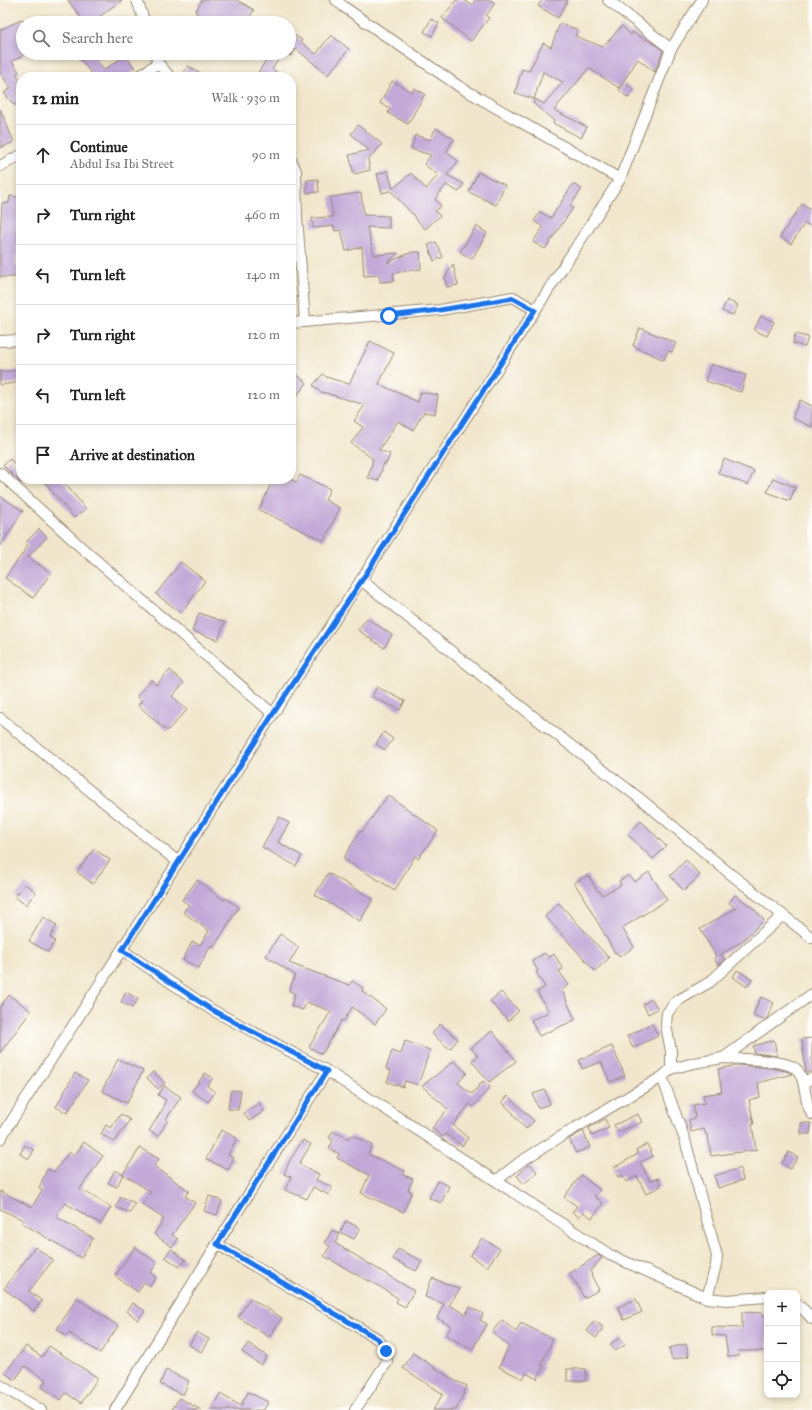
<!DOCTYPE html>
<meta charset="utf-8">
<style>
body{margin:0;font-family:"IM FELL Great Primer",serif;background:#f6f6f6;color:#222}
.controls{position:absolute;right:12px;bottom:12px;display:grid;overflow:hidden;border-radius:8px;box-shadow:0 2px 6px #0003}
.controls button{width:36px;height:36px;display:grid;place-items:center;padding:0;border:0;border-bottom:1px solid #e0e0e0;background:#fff;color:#222;font:20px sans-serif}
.stop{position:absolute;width:12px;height:12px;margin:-9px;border:3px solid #1a73e8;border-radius:50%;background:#fff}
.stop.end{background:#1a73e8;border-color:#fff;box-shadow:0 1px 4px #0008}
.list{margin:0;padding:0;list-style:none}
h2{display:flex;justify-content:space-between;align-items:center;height:52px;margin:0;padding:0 16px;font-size:17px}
h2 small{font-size:13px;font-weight:400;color:#767676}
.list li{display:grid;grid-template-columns:26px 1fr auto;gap:12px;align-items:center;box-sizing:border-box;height:60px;padding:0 16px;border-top:1px solid #e0e0e0}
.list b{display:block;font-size:15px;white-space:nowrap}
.list p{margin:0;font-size:13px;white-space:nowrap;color:#767676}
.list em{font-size:13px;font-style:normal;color:#767676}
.icon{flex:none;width:22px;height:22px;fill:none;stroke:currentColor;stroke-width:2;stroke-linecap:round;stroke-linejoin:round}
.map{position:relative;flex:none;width:812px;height:1410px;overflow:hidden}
.search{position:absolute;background:#fff;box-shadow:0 2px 6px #0003;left:16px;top:16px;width:280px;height:44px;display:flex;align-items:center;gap:10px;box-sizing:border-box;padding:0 14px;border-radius:22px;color:#767676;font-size:15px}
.panel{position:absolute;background:#fff;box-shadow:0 2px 6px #0003;left:16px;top:72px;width:280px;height:412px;border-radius:16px}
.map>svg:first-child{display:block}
.building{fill:#c2a9d8}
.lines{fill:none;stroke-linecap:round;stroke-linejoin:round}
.minor-casing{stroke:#968874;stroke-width:12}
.minor{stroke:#fff;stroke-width:10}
.route{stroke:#1a73e8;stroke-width:5}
</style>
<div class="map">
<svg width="812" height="1410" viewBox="0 0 812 1410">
<rect width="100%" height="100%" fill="#fdfcf7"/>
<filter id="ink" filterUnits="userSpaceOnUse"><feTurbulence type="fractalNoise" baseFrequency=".025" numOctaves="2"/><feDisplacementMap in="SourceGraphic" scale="8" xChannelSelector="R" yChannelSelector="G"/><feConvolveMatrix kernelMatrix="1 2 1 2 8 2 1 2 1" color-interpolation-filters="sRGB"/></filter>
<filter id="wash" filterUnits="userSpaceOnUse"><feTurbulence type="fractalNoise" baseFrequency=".012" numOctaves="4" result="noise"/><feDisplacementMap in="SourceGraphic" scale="16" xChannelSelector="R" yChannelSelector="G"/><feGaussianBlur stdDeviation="0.9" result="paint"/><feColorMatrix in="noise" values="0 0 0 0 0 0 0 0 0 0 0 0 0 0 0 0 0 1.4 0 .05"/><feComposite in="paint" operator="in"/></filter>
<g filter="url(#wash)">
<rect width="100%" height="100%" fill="#f1e6cb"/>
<g id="blocks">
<g class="building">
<polygon points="68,0 122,0 91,23 85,23"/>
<polygon points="202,0 237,0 254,10 246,23 206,23 208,20 195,12"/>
<polygon points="456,0 464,0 471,5 475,0 490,0 495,3 486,16 489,18 471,41 442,18"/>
<polygon points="542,0 568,0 558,18 538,6"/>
<polygon points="23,19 23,56 12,61 19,72 16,74 21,80 21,102 17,105 14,105 4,93 11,88 0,73 0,30"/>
<polygon points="431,19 439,23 432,36 424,32"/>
<polygon points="560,23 578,30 575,36 603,47 622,26 631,35 632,32 656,45 663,51 655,72 638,59 619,88 589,68 554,110 587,127 581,138 553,123 554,121 533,103 535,99 544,104 563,82 543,72 534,99 515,93 522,69 529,71 543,43 551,47"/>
<polygon points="289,32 302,40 301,42 316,54 331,35 349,49 328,75 296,49 291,56 291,53 289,56"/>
<polygon points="76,53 91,53 104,70 126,55 136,70 126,77 94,77"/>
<polygon points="271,53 283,53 272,69 284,77 255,77"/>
<polygon points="188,66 207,77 189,77 183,74"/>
<polygon points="392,81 412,92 414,88 425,94 408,124 388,113 390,109 380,103"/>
<polygon points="625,83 634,90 628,98 619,90"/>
<polygon points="0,109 14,142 0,148"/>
<polygon points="358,125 382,144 368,160 370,170 354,174 349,155 369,150 351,134"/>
<polygon points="436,128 454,139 446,152 458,161 447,175 464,184 459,192 446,185 435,199 441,206 435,211 440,216 425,229 416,219 414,214 412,214 390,190 390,191 382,193 377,174 388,171 393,189 411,173 426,189 438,175 424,164 431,155 411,149 415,135 430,140"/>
<polygon points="478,172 505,185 496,205 469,192"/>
<polygon points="318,179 319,192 307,193 307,180"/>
<polygon points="573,184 582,189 570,206 573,208 545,249 533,242 543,227 534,221 540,212 551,218"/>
<polygon points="361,193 364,215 389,216 389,228 367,227 374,255 398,253 387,263 412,252 420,252 421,269 393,273 394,281 380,282 379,275 364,276 362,247 346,251 341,230 335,231 334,226 313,228 312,218 333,217 330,197"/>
<polygon points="10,196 21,197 21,217 19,217 16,266 21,266 21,277 0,277 0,237 2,203 9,203"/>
<polygon points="802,204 812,211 812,227 805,223 791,244 780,237"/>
<polygon points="476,226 487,233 472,259 460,252"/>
<polygon points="436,242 443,257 434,261 428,245"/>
<polygon points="453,264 458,285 447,287 445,278"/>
<polygon points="727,300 738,305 733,315 722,311"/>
<polygon points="761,316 774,322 767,336 754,330"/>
<polygon points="640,328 676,343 672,352 668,351 664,360 633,346"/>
<polygon points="795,334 808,337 805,347 793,343"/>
<polygon points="370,341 394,353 379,384 418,402 420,392 438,395 435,414 424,412 413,430 398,421 379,450 390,454 386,464 384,463 378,481 368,478 373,459 351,443 363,427 354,421 365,405 322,392 321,393 313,385 323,374 326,377 349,384"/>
<polygon points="711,364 746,375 741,392 705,381"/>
<polygon points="21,370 21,382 0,385 0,372"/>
<polygon points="291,370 307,383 291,403"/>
<polygon points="800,400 812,406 812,427 792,418"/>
<polygon points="10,459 21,471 21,483 3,465"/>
<polygon points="724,459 754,471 748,485 718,473"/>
<polygon points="300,475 330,489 325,500 340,508 324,541 259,510 273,479 290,479 296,482"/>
<polygon points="773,478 795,487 790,501 767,492"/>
<polygon points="42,479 61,479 86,509 74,518"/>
<polygon points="0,496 23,511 0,546"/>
<polygon points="39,529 47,537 28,557 51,573 33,598 5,578 28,546 25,543"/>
<polygon points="181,562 205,581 181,613 156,594"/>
<polygon points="199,613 225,622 218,640 192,631"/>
<polygon points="367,618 392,635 384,648 358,630"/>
<polygon points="170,670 184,683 172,696 187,710 167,731 138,705 142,701 137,696 151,680 156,685"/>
<polygon points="377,687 405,701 400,710 372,697"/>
<polygon points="384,732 393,739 385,750 376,744"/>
<polygon points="388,795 438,831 418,859 415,856 395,890 343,859 360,831 362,832"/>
<polygon points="279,817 289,823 278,842 302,856 296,866 262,847"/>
<polygon points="641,821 666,846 653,859 628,835"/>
<polygon points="94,849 110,860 93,884 77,872"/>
<polygon points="686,860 700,875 684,891 670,876"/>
<polygon points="649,872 667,900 622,928 634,947 619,957 616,952 615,953 581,893 574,883 588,875 598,892 600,891 602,895 621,885 619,881 629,875 634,882"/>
<polygon points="328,873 373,899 360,921 315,895"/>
<polygon points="197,880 224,900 225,898 239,907 213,948 210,946 199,968 183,960 192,942 200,945 209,931 183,912 189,905 182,900"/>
<polygon points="25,884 36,892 26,905 15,897"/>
<polygon points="735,895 754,909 764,920 741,942 721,954 725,960 718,965 714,958 716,956 700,929 736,908 729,903"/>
<polygon points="559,903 609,958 595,971 545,916"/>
<polygon points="43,917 57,925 50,938 55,941 48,952 29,941"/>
<polygon points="280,934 299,947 289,963 349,985 352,981 363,988 362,991 386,1009 375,1024 352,1007 344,1021 342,1020 322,1054 309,1047 331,1011 306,1002 303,1010 291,1006 295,994 289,991 295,975 266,956"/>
<polygon points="545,953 548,958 554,954 563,969 559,971 569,985 562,990 575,1020 539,1036 531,1020 549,1012 537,992 545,987 536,972 538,971 532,961"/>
<polygon points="737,970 752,979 747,987 733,977"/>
<polygon points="126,992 138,999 132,1008 121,1002"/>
<polygon points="501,992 519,1011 508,1021 490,1001"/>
<polygon points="9,995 31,1011 0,1053 0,1007"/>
<polygon points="761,997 774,1003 767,1018 764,1020 754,1016 754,1012"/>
<polygon points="652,999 658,1009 648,1014 643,1004"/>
<polygon points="440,1024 458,1039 450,1049 433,1035 433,1032"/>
<polygon points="652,1024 658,1036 633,1048 627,1036"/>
<polygon points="492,1031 516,1061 489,1082 472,1061 478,1056 471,1048"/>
<polygon points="812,1038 812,1072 806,1072 802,1039"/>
<polygon points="774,1040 777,1056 755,1053 753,1046"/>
<polygon points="405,1041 430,1050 418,1085 405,1081 403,1087 387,1082 391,1071 386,1069 392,1051 401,1054"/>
<polygon points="612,1046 625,1076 610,1082 601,1062 582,1069 579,1060"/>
<polygon points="118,1059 143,1071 127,1103 102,1091"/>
<polygon points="454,1061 467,1073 458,1083 472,1094 483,1081 490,1087 473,1107 470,1104 453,1125 468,1138 462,1146 446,1134 443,1137 432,1128 448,1109 422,1086"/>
<polygon points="738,1065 770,1068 786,1071 792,1074 758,1083 760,1097 749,1100 754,1124 752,1124 756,1150 711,1156 708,1135 706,1135 704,1129 691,1132 689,1120 695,1118 693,1105 705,1103 703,1095 722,1092 718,1069"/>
<polygon points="153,1072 165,1083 158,1089 147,1078"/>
<polygon points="75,1073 88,1080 67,1113 56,1107"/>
<polygon points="205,1073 213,1078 207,1086 215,1092 208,1102 192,1091"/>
<polygon points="164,1086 181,1097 166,1119 168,1120 158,1136 149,1131 164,1107 163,1106 166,1100 158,1095"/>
<polygon points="231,1090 241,1091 238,1110 228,1109"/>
<polygon points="545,1090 550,1104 538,1108 533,1094"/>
<polygon points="508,1096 534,1121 526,1129 513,1115 514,1114 502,1102"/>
<polygon points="259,1103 264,1111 249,1121 244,1113"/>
<polygon points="121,1114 130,1120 114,1142 101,1134 106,1125 111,1128"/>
<polygon points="638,1114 642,1122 618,1132 614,1125"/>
<polygon points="605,1119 609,1128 592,1136 589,1128"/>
<polygon points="801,1123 811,1123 810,1134 801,1134"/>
<polygon points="221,1130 237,1138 228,1155 234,1158 228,1170 206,1159"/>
<polygon points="333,1131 349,1139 351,1135 372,1145 368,1154 405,1171 403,1175 413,1179 408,1190 412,1192 403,1212 361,1193 369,1175 337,1158 339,1154 329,1149 333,1140 329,1138"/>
<polygon points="583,1131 590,1147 576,1153 569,1139"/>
<polygon points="303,1140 311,1144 299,1164 319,1174 316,1180 332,1187 329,1195 313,1187 307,1199 285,1190 291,1177 284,1174 290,1160"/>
<polygon points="84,1142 103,1156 80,1189 111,1207 101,1224 65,1203 56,1217 93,1238 81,1258 22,1223 23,1220 0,1209 0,1191 32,1207 42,1190 39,1188 47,1169 54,1172 69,1152 74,1156"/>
<polygon points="647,1144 653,1156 640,1162 650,1181 658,1178 661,1186 646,1194 637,1176 626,1182 622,1175 618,1177 613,1168 638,1154 636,1150"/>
<polygon points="25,1145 34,1150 29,1159 20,1154"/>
<polygon points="140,1148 159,1159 154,1166 189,1191 185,1196 195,1203 172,1235 178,1239 172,1247 154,1234 164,1219 142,1204 151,1192 123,1174"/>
<polygon points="789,1152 798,1158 790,1169 782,1163"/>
<polygon points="530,1164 537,1172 524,1184 517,1176"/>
<polygon points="740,1168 743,1180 718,1188 714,1176"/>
<polygon points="115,1170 123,1174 117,1187 108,1183"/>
<polygon points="581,1175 600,1190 594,1196 603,1203 592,1218 583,1212 579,1217 572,1212 577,1206 564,1197"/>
<polygon points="438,1181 449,1186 441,1203 429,1198"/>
<polygon points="209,1196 222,1201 217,1215 204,1211"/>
<polygon points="121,1197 135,1203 130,1213 116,1207"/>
<polygon points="346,1221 360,1228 354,1239 340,1232"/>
<polygon points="332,1230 340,1234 335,1243 414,1291 405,1307 396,1302 398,1298 369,1280 368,1281 324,1256 330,1246 325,1243"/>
<polygon points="482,1238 500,1249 487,1267 470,1256"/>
<polygon points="35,1247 53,1260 29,1291 42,1301 34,1311 4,1289"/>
<polygon points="135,1247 157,1263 150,1273 156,1277 150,1286 144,1282 138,1292 115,1276"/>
<polygon points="171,1249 186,1260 180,1267 165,1257"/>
<polygon points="398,1249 422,1261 416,1271 393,1259"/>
<polygon points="598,1255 602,1258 590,1271 592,1274 591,1275 599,1290 584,1298 577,1284 576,1284 569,1274"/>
<polygon points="432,1278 460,1289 449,1305 466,1314 470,1307 483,1314 480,1320 487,1324 472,1350 446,1335 451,1326 437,1318 444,1304 425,1297"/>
<polygon points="77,1298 118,1326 100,1353 69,1333 67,1336 57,1329"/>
<polygon points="250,1298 282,1318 269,1337 238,1317"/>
<polygon points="636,1299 642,1312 624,1320 618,1307"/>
<polygon points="133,1303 145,1311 138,1320 127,1311"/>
<polygon points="742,1312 763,1313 763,1315 767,1316 767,1351 738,1351 739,1356 728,1357 725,1336 712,1335 712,1327 742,1328"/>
<polygon points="502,1320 516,1332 521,1323 553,1339 541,1365 544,1366 537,1379 526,1373 523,1379 499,1367 509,1346 492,1332"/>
<polygon points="594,1321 602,1326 602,1330 596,1338 587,1331"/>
<polygon points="197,1332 209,1339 201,1352 189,1345"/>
<polygon points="620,1338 625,1345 615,1351 610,1344"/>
<polygon points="248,1343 267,1356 261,1365 242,1352"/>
<polygon points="686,1344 689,1356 672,1360 669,1348"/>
<polygon points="26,1346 42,1357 49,1346 98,1378 81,1403 66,1393 61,1400 42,1387 46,1380 25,1366 15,1380 5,1373"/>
<polygon points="413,1353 449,1377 449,1378 467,1386 456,1410 433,1410 443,1394 403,1368"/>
<rect x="567" y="1369" width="19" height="12"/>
<polygon points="166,1370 189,1381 183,1395 160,1384"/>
<polygon points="248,1392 268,1402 264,1410 211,1410 220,1394 241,1406"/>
<polygon points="179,1398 201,1410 172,1410"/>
</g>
</g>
</g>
<g filter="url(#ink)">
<use href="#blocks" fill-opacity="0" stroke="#968874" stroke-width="1"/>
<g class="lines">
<defs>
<g id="minor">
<polyline points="137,0 145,23"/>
<polyline points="336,0 344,7 460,87 620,179"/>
<polyline points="608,0 671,49"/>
<polyline points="155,53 158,63 170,77"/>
<polyline points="138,77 158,63"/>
<polyline points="291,160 296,171 297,217 305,322"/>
<polyline points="0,166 21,155"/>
<polyline points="291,323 440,310 513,297 535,310"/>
<polyline points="0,341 21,340"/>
<polyline points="0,473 82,548 273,714"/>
<polyline points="361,580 543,724 643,801 728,872 812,938"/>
<polyline points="0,718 178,862"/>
<polyline points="122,950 212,1010 327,1071 610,1255 707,1298 727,1300 767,1297"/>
<path d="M723,1058C741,1059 781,1059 795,1068C799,1070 801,1077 803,1081L812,1079"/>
<polyline points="671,1069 671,1051 666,1025 667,1013 677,1001 710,982 783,915"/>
<polyline points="662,1077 685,1140 717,1256 716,1265 707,1298"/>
<polyline points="803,1081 808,1106 812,1114"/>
<polyline points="0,1139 273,714 361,580 620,179 671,49 702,0"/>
<polyline points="496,1181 520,1162 565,1134 662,1077 671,1069 694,1063 723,1058 812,994"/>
<polyline points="217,1244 378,1339 386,1351 387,1362 355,1410"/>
<polyline points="797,1304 806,1312 812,1319"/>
<polyline points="0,1385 41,1410"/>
<polyline points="115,1410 217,1244 327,1071"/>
</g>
</defs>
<use href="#minor" class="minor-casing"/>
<use href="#minor" class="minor"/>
</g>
</g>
<g class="lines" filter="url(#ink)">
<polyline class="route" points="386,1351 378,1339 217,1244 327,1071 212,1010 122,950 273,714 362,580 535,310 513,298 440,310 389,316"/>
</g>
</svg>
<div class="controls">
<button>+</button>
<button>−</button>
<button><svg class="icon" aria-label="locate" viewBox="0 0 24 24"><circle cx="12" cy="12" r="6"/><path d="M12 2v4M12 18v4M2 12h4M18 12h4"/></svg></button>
</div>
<div class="stop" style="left:389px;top:316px"></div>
<div class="stop end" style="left:386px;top:1351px"></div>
<div class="search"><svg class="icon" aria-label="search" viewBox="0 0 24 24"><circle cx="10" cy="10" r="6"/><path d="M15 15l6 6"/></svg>Search here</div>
<section class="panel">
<h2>12 min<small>Walk · 930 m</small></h2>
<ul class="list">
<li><svg class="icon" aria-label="ahead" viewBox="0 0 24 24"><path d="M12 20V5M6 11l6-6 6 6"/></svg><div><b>Continue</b><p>Abdul Isa Ibi Street</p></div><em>90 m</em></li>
<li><svg class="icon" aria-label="right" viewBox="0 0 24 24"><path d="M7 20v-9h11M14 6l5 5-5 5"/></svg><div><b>Turn right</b></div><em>460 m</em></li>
<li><svg class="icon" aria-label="left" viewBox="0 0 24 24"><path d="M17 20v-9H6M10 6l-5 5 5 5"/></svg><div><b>Turn left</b></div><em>140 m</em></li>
<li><svg class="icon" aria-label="right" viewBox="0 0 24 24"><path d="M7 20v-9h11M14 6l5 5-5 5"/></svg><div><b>Turn right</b></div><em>120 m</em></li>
<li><svg class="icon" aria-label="left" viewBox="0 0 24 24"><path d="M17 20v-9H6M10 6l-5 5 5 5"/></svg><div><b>Turn left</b></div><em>120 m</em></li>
<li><svg class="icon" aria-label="arrive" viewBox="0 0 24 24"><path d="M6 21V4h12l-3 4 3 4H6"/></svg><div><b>Arrive at destination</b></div></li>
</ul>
</section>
</div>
